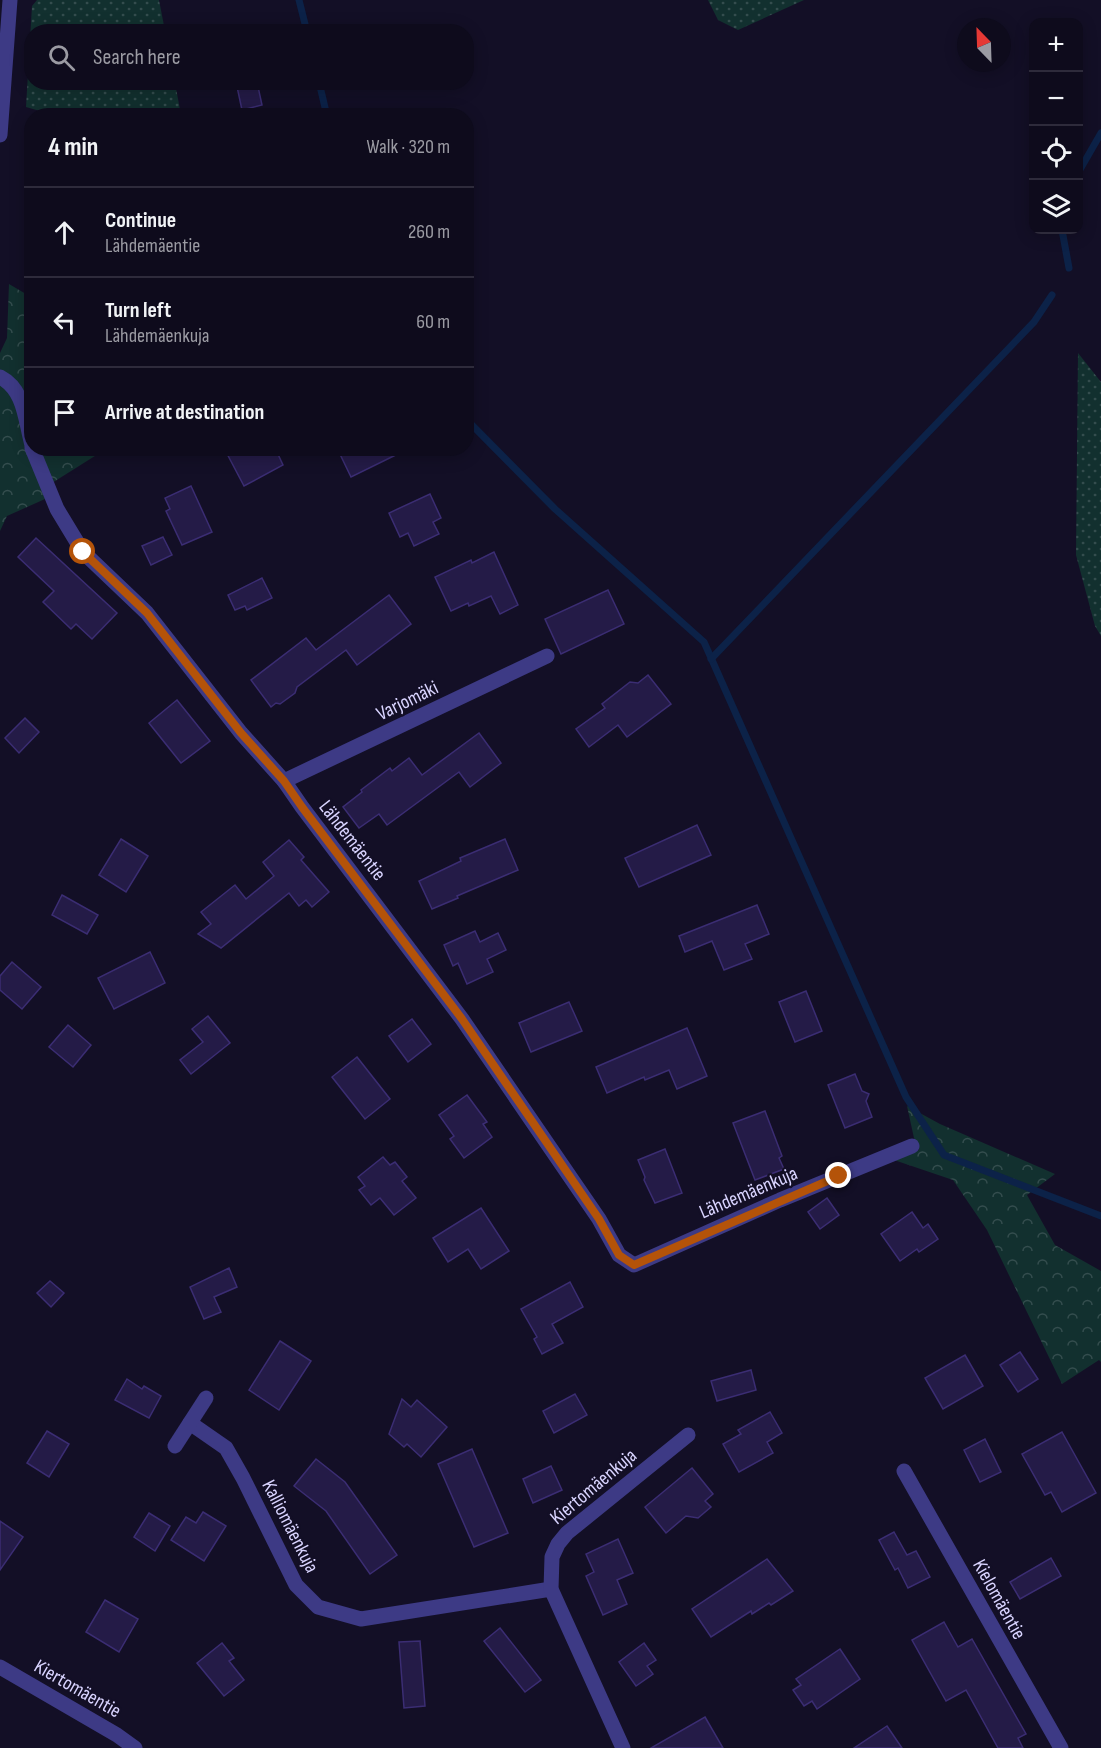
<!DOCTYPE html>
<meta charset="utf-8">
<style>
body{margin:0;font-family:"Sofia Sans Condensed",sans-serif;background:#171425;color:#f1f3f6}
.controls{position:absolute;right:18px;top:18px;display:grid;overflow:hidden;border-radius:12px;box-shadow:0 3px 15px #0003}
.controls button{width:54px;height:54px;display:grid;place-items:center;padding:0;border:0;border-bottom:2px solid #2e2b3b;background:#0e0b1c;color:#f1f3f6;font:30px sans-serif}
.compass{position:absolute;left:957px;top:18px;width:54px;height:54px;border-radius:50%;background:#0e0b1c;box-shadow:0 3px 15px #0003;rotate:337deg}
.stop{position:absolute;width:18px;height:18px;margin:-14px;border:4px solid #b45309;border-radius:50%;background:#fff}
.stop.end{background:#b45309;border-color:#fff;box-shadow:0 2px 6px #0008}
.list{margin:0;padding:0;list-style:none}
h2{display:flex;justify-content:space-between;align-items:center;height:78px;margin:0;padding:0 24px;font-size:26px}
h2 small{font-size:20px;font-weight:400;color:#9b9ba3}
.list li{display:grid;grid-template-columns:39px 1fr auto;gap:18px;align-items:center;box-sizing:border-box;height:90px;padding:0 24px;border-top:2px solid #2e2b3b}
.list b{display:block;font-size:22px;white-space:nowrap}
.list p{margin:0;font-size:20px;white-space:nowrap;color:#9b9ba3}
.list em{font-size:20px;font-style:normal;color:#9b9ba3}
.icon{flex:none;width:33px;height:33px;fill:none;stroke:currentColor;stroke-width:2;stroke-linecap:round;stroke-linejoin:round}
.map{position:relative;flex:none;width:1101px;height:1748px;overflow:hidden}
.search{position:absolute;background:#0e0b1c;box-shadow:0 3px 15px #0003;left:24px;top:24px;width:450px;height:66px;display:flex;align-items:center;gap:15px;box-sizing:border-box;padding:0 21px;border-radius:24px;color:#9b9ba3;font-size:22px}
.panel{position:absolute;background:#0e0b1c;box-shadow:0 3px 15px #0003;left:24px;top:108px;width:450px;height:348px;border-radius:24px}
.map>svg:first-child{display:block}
.grass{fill:url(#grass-dots)}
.forest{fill:url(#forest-crowns)}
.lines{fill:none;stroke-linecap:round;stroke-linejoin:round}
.stream{stroke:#0c2248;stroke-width:7}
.building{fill:#241b47;stroke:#3b2d73;stroke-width:1.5}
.minor{stroke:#3d3a85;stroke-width:15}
.route{stroke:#b45309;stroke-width:8}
.labels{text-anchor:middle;stroke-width:4.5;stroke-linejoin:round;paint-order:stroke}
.street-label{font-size:20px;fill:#d9d4ff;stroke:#130f26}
</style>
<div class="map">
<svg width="1101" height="1748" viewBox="0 0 1101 1748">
<defs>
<pattern id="grass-dots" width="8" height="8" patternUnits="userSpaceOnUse" patternTransform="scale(1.5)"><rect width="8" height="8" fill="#12302f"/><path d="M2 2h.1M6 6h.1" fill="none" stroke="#344d4e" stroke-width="1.8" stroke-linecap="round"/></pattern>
<pattern id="forest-crowns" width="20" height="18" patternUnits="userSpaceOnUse" patternTransform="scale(1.5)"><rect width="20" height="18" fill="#12302f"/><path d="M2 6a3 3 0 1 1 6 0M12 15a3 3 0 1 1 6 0" fill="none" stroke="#344d4e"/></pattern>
</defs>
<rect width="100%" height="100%" fill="#130f26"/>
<g class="grass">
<polygon points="37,0 159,0 165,31 32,32 32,82 175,83 181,115 54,115 26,107 32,6"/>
<polygon points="708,0 804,0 738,30 718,20"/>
<polygon points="1078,353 1101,382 1101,636 1095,626 1076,555"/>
</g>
<g class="forest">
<polygon points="9,284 31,297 31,420 0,371 0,353 7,338"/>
<polygon points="0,384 15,399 45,499 7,516 0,531"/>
<polygon points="39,448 106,449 52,483"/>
<polygon points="907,1106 940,1124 1055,1174 1027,1195 1055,1245 1101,1271 1101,1362 1099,1360 1062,1384 987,1230 953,1180 894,1160 919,1150 914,1138"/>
</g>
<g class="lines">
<g class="stream">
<polyline points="299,0 307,32"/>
<polyline points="319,82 327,116"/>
<polyline points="1078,173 1101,133"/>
<polyline points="1062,230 1069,268"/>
<polyline points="466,419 555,509 704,642 906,1097 944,1155 1101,1216"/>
<polyline points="711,659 1034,322 1052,295"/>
</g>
</g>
<g class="building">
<polygon points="236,82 257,82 262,105 242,110"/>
<polygon points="224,448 275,448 283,465 244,486"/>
<polygon points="337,448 410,448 351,477"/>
<polygon points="191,486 212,532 182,545 166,511 170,509 165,498"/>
<polygon points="430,494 441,518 433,522 439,534 414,546 408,533 400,537 389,513"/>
<polygon points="163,537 172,555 151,565 142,546"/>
<polygon points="36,538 117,613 92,639 76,624 71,629 43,602 54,591 18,557"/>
<polygon points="494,552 518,605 500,614 491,596 469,606 468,603 451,611 435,577 471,560 472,563"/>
<polygon points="262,578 272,598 247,610 245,606 235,610 228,595"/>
<polygon points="608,590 624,624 561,654 545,619"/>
<polygon points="389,595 411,624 357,665 346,650 297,687 295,693 280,704 276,703 271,707 251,680 306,638 316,650"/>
<polygon points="648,675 671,704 627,737 618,725 589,747 576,729 605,708 602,704 630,682 638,683"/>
<polygon points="177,700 210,741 181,763 149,723"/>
<polygon points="25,718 39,732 19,753 5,738"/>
<polygon points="479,733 501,763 470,787 459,772 387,825 379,814 359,828 343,807 362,792 361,790 390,768 392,771 409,758 422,775"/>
<polygon points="697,825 711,855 639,887 625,858"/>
<polygon points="121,839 148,856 126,892 99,875"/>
<polygon points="505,839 518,870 457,896 458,898 432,909 419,881 461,861 460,858"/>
<polygon points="289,840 304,857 301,860 329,892 312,907 306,900 299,906 289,893 221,948 198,934 211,924 201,912 235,885 246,899 274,876 263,862"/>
<polygon points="62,895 98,915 87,934 52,915"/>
<polygon points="757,905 769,934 745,944 752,959 724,970 712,941 685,952 679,936"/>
<polygon points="475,931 480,942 498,933 506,950 487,959 493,972 467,984 458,963 453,966 444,945"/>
<polygon points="150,952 165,983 114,1009 98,978"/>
<polygon points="12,962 41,987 22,1009 0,990 0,976"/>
<polygon points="806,991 822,1031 795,1042 779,1002"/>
<polygon points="569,1002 582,1031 531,1052 519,1023"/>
<polygon points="208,1016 230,1043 191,1074 180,1060 203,1042 192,1029"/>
<polygon points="412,1019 431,1044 408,1062 389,1036"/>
<polygon points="68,1025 91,1045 73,1067 49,1047"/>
<polygon points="687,1028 707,1076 677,1089 669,1070 645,1080 644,1077 607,1093 596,1067"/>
<polygon points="357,1057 390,1099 365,1119 332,1077"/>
<polygon points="855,1074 862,1091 869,1094 866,1101 872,1117 845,1128 828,1085"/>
<polygon points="467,1095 487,1122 483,1124 492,1137 464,1158 450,1139 454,1136 439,1115"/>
<polygon points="765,1111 782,1156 779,1158 784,1169 755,1180 733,1123"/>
<polygon points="665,1149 682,1193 655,1203 644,1180 645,1177 638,1160"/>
<polygon points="383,1157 390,1165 395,1162 407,1177 402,1181 416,1198 394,1215 380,1198 371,1205 359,1190 365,1186 358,1177"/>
<polygon points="827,1198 839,1215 820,1229 808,1212"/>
<polygon points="481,1208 509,1251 481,1269 468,1249 448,1262 433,1238"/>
<polygon points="912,1212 923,1228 928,1224 938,1239 919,1252 917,1249 900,1261 881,1234"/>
<polygon points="229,1268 237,1287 214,1297 221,1312 204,1319 190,1287"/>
<polygon points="50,1281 64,1293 51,1307 37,1293"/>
<polygon points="570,1282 583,1307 552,1324 563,1343 542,1354 534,1339 537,1337 521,1309"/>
<polygon points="280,1341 311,1361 279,1410 249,1390"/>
<polygon points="1020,1352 1038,1379 1018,1392 1000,1365"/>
<polygon points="965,1355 983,1386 943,1409 925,1378"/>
<polygon points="751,1370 756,1390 717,1401 711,1381"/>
<polygon points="127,1379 142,1389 144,1386 161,1396 149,1418 115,1400"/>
<polygon points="575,1394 587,1415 554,1433 543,1411"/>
<polygon points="402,1399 411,1407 417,1400 447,1427 421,1457 407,1444 404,1447 389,1434"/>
<polygon points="770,1412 782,1433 767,1442 773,1453 739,1472 723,1444 741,1434 738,1430"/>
<polygon points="47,1431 69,1444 49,1477 27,1463"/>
<polygon points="1062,1432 1096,1493 1062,1512 1051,1492 1045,1495 1022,1454"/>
<polygon points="985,1439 1001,1472 980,1482 964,1450"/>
<polygon points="472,1449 508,1533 474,1547 438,1464"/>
<polygon points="316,1459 345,1482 397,1555 370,1574 326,1511 294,1486"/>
<polygon points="551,1466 562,1490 533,1503 523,1479"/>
<polygon points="692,1468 713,1494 705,1501 711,1507 698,1518 686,1516 666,1533 645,1507"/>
<polygon points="203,1512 226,1526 204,1561 171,1540 186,1517 196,1523"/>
<polygon points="149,1513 170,1526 155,1551 134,1537"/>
<polygon points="0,1521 23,1537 0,1570"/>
<polygon points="894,1532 907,1555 916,1551 930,1577 908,1588 898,1568 895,1570 879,1540"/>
<polygon points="618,1539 633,1573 617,1580 627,1604 603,1615 586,1576 594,1572 586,1554"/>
<polygon points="1051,1558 1061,1576 1020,1599 1010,1582"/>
<polygon points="767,1559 793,1591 771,1605 769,1603 752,1614 751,1611 711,1637 692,1609"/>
<polygon points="105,1600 138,1619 119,1652 86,1632"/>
<polygon points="944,1622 958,1647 972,1639 1026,1734 1018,1738 1023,1748 998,1748 966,1690 946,1701 912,1640"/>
<polygon points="500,1628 541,1680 525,1692 484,1641"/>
<polygon points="420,1641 425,1706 404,1708 399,1642"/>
<polygon points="222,1643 234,1658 229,1661 244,1680 224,1696 197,1663"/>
<polygon points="644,1643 656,1660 647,1666 653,1674 636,1686 619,1662"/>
<polygon points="840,1649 860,1679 817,1709 812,1701 804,1706 793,1690 801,1685 796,1679"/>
<polygon points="705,1717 723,1748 651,1748"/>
<polygon points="887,1726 902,1748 854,1748"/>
</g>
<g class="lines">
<g class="minor">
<polyline points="0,135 10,0"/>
<path d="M0,377C25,390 25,420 32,445"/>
<polyline points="32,448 57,509 83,552 147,613 241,733 284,781 302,807 462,1019 599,1219 619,1255 634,1265 780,1200 912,1146"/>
<polyline points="284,781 547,656"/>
<polyline points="190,1423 226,1448 243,1478 296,1585 318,1607 361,1619 551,1589"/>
<polyline points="175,1446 206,1398"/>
<polyline points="904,1471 1061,1748"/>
<polyline points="0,1667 117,1735 135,1748"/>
<polyline points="623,1748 551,1589 552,1557 558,1544 567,1533 688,1435"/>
</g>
</g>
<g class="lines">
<polyline class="route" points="83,552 147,613 241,733 284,781 302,807 462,1019 599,1219 619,1255 634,1265 839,1176"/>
</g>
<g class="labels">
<g class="street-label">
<text transform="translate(407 700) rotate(-26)" y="7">Varjomäki</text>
<text transform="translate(353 840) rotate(52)" y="7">Lähdemäentie</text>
<text transform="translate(748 1192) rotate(-23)" y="7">Lähdemäenkuja</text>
<text transform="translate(593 1486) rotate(-40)" y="7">Kiertomäenkuja</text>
<text transform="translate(291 1526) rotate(63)" y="7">Kalliomäenkuja</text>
<text transform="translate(1000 1599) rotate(61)" y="7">Kielomäentie</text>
<text transform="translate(78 1688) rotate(30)" y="7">Kiertomäentie</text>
</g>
</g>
</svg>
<div class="controls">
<button>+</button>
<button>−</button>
<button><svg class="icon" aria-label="locate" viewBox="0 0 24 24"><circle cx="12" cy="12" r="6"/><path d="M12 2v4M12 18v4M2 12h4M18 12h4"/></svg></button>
<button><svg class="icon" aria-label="layers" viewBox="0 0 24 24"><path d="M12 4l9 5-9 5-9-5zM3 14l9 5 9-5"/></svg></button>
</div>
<svg class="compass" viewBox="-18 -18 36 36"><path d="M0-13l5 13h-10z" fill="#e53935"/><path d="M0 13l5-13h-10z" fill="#9b9ba3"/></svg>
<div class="stop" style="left:83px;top:552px"></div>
<div class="stop end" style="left:839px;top:1176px"></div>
<div class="search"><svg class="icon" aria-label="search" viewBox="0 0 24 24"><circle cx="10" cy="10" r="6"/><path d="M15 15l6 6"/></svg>Search here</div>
<section class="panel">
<h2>4 min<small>Walk · 320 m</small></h2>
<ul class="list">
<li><svg class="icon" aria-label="ahead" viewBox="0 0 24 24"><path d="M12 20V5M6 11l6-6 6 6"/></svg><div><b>Continue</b><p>Lähdemäentie</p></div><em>260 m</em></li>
<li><svg class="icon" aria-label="left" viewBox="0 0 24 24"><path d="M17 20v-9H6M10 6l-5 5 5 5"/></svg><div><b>Turn left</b><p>Lähdemäenkuja</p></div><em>60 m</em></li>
<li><svg class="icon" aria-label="arrive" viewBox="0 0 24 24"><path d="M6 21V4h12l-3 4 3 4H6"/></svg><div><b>Arrive at destination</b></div></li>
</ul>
</section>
</div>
